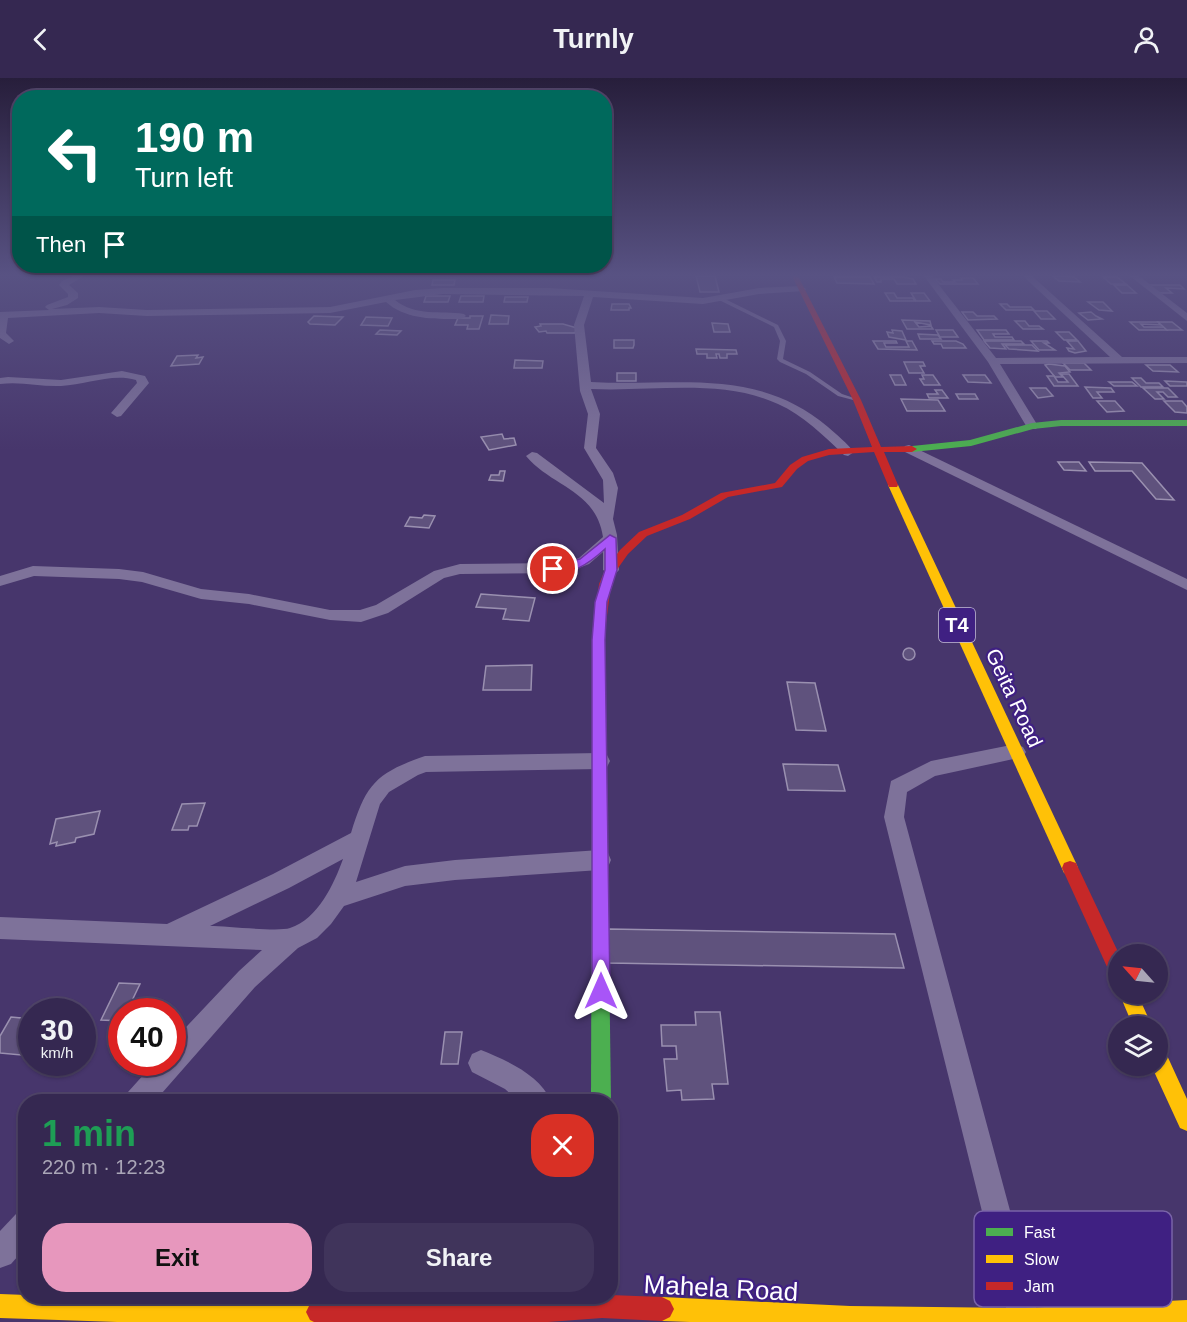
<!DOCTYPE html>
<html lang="en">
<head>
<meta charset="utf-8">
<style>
	body { margin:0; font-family:Arial,sans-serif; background:#40345b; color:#f1f3f6; height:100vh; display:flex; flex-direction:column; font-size:22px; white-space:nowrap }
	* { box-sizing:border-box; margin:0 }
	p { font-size:20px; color:#aaa6b7 }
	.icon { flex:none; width:33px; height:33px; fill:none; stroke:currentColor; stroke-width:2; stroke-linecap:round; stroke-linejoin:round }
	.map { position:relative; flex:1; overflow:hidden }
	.panel { position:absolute; left:18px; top:1016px; width:600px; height:210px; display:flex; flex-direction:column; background:#352851; border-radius:24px; box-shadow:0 2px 4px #0004,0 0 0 2px #4f4468 }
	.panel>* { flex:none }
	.top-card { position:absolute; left:12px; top:12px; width:600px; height:183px; border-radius:24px; box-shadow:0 2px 4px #0004,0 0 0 2px #4f4468; background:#00695c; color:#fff; overflow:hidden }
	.needle { width:39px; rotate:297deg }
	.fabs { position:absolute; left:1108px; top:866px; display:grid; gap:12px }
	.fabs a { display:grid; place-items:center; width:60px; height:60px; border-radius:50%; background:#352851; box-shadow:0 2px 4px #0004,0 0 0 2px #4f4468; font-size:30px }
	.speed { position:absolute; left:18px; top:920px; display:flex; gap:12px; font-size:30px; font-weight:700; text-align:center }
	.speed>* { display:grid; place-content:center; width:78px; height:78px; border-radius:50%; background:#352851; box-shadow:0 2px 4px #0004,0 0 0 2px #4f4468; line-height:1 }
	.speed small { font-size:15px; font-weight:400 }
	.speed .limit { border:9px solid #d22; background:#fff; color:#111 }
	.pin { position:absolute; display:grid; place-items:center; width:51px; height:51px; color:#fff; margin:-26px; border:3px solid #fff; border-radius:50%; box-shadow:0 2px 6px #0007 }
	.me { position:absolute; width:66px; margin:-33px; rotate:0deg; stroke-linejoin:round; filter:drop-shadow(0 0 4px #0008) }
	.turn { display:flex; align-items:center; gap:21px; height:126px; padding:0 24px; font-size:27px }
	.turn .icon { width:78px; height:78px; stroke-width:2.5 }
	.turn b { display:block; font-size:42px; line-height:51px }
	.then { display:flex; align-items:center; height:57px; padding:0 24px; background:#0003; gap:12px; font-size:22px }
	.round { display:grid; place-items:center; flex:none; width:63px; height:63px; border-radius:24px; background:#40345b }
	.head { display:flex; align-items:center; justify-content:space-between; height:102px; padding:0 24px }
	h1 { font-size:36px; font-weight:800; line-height:45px; color:#1e9e55 }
	.action { display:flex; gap:12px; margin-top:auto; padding:12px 24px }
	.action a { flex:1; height:69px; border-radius:24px; background:#e797bd; color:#111; font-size:24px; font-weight:800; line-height:69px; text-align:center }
	.action a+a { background:#40345b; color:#f1f3f6 }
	header { display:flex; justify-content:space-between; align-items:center; height:78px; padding:0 24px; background:#352851; font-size:27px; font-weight:800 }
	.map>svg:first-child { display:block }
	.building { fill:#5f527d; stroke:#9a90b0; stroke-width:1.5 }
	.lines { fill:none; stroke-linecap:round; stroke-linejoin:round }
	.lane { fill:#7e729a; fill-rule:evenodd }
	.street { fill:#7e729a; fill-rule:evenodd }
	.fast { fill:#4caf50; fill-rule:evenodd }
	.slow { fill:#ffc107; fill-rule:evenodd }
	.jam { fill:#c62828; fill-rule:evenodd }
	.route { fill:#a855f7; stroke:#6d37a1; stroke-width:1.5 }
	.labels { text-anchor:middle; stroke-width:4.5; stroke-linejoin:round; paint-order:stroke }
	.shield { fill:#3f2082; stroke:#c5bcda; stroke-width:1.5 }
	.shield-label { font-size:20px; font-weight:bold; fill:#fff }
	.street-label { font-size:21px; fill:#fff; stroke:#3f2082 }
	.near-street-label { font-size:26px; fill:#fff; stroke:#3f2082 }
	.key { fill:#3f2082; stroke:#7963a8; stroke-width:1.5 }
	.key-label { font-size:16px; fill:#fff }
</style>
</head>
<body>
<header><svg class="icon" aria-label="back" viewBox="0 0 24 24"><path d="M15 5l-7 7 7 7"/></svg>Turnly<svg class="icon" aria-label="person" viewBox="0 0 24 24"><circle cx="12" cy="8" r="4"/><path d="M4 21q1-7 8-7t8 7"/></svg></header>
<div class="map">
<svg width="1187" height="1244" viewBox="0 0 1187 1244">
	<rect width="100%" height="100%" fill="#47366c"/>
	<g class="building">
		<path d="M696,198H715L719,214H700Z"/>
		<path d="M1053,198L1074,199L1080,204L1059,203Z"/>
		<path d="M834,199H870L874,206L837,205Z"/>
		<path d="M874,199H903L913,201L916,206H897L894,201H881V204H877Z"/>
		<path d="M1103,199H1117L1126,206H1111Z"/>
		<path d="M961,200H973L978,206H940L935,201H941L943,204H955L953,202H962Z"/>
		<path d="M433,202H455L454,207H432Z"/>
		<path d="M1114,207H1127L1136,215H1122Z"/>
		<path d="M1148,207H1180L1184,211L1166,210L1172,215H1158Z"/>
		<path d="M885,215H894L897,220H913L915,223H890Z"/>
		<path d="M911,215H924L930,223H916Z"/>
		<path d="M426,218H450L448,224H424Z"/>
		<path d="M461,218H484L483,224H459Z"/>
		<path d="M505,219H528L527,224H504Z"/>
		<path d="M1088,224H1103L1112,233L1099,232Z"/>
		<path d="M612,226H629L631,230H629V232H611Z"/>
		<path d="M1000,226H1007L1010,229H1031L1034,232H1006Z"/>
		<path d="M1034,233H1047L1055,241H1041Z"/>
		<path d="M962,234H973L977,238H994L997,241L968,242Z"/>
		<path d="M1091,234L1096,238L1102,241L1088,242L1079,235Z"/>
		<path d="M491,237L509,238L508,246H489Z"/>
		<path d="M314,238L343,239L335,247L310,246L308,244Z"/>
		<path d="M470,238H483L479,251H467L468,247H455L458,240H470Z"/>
		<path d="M366,239L392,240L388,248L361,247Z"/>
		<path d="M902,242L930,243L931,247L915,244L919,249L931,248L933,251H907Z"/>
		<path d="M1015,243H1025L1029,248H1039L1043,251H1023Z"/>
		<path d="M1130,244H1158L1161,247L1141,246L1144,249H1164L1167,252H1139Z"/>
		<path d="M1158,244H1172L1182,252H1167Z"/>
		<path d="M712,245L728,246L730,254H714Z"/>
		<path d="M540,246H563L577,250L575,255H547L546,253L539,254L535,249L541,248Z"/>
		<path d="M380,252L401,253L397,257L376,256Z"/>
		<path d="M892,252L902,253L906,262L889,259L887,254L893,255Z"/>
		<path d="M936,252H953L958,259H940Z"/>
		<path d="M977,252H1006L1009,256H993L995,259H1012L1014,262H984Z"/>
		<path d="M1056,254H1069L1077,262H1064Z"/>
		<path d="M918,256L938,257L941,261H920Z"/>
		<path d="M614,262H634V267L633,270H614Z"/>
		<path d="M873,263H896L897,265H884L886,269H909L906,263H912L917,272L878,271Z"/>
		<path d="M932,263H956L963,266L966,270H943L941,266H934Z"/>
		<path d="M984,263H1021L1024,266H1002L1006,271L990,270Z"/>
		<path d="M1031,263H1047L1049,265H1044L1055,272H1039Z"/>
		<path d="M1067,263H1078L1086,273L1075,275L1069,273L1067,270L1074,271Z"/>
		<path d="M1005,267H1032L1038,273L1009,271Z"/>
		<path d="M696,271L736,272L737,276H727V280H720L719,276H716L717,280H707V276H697Z"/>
		<path d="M198,277L196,280L203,279L199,286L171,288L177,278Z"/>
		<path d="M515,282L543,283L542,290H514Z"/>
		<path d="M904,284H923L925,288H920L924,295H909Z"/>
		<path d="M1063,285H1084L1091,292H1070Z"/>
		<path d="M1049,286L1065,288L1070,294L1059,295L1063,299H1055L1045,287Z"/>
		<path d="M1146,287H1170L1178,294L1153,293Z"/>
		<rect x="617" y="295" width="19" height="8"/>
		<path d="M1061,296H1069L1078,308H1054L1047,298H1054L1058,304H1068Z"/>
		<path d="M890,297H901L906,307H895Z"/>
		<path d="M922,297H933L940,307H924L920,301H924Z"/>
		<path d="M963,297H985L991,305L968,304Z"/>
		<path d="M1132,300H1141L1146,305H1159L1163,309H1141Z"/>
		<path d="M1165,303L1187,304V308H1170Z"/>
		<path d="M1109,304H1132L1137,308H1114Z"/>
		<path d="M1085,309L1111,310L1114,314H1097L1102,320H1093Z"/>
		<path d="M1030,310H1046L1053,318L1038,320Z"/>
		<path d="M1143,310H1168L1177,319H1168L1163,314H1157L1164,321H1155Z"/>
		<path d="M935,312H942L948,320H929L927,316H938Z"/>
		<path d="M956,316H975L978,321H959Z"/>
		<path d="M901,321L938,322L945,333H907Z"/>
		<path d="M1097,323H1115L1124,333L1107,334Z"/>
		<path d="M1164,323H1182L1187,329V335L1175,334Z"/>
		<path d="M502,356L504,361L514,360L516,367L489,372L481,359Z"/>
		<path d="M1058,384H1079L1086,393L1064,392Z"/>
		<path d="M1089,384L1142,385L1174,422L1156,421L1132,393H1095Z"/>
		<path d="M500,393H505L503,403L489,402L491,397H499Z"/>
		<path d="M424,437L435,438L429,450L405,448L410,439L422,440Z"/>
		<path d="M481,516L535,520L529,543L503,541L506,531L476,529Z"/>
		<circle cx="909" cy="576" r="6"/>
		<path d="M532,587L531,612H483L486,588Z"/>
		<path d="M787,604L815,605L826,653L796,652Z"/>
		<path d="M783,686L838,687L845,713L788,712Z"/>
		<path d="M205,725L197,748H189L188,752H172L182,726Z"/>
		<path d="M100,733L94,756L76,760L75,764L56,768L57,764L50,766L56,741Z"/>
		<path d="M609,851L895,856L904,890L609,885Z"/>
		<path d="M119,905L140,906L127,933H122V943L101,942Z"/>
		<path d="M695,934H720L728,1006H712L714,1021L682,1022L681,1012L667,1013L664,981H677L676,968H662L661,947H696Z"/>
		<path d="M11,939L32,941V978L0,975V958Z"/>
		<path d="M445,954H462L458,986H441Z"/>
	</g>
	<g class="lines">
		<path class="lane" d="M719,220H723L778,247L786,263L783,281L810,294L842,316L857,321V323L838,318L806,296L780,284L777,281L780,263L774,249L719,222Z"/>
		<g class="street">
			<path d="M73,198H84L69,207L78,215V220L67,227L52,231L99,229L147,232L330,229L415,212L443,210H549L703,220L759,210L801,208L806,211L804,213L759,216L703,226L593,219L584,247L591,304C677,309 756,288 828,349C837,357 847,365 854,374L848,378L844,377C824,358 803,337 778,326C722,300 652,314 591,311L600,336L596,370L613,395L618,410L613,441L617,457L619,492L616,495L611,497L603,492V474L589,486L566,495L460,496L444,500L388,535L361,544L330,542L249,526L201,521L142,504L119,501L34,498L0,508V498L33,488L119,491L143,494L201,511L249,516L330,532H360L376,527L434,493L460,486L564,485L579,480L603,459C596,412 552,409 526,378L532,374L537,375L604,425L603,402L584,370L588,336L580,313L574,247L584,218L443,216L395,222C416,239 440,232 464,236L466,238L461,241C435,241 406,242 386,224L330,235L147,238L99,235L8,240L6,255L14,263L9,266L0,260V234L49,232L45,229L47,227L68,219V216L59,207L62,203Z"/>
			<path d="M924,198H932L996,280L1110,279L1023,198H1032L1122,279H1187V285L1000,286L1038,348L1036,351H1028L988,284Z"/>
			<path d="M1130,198H1139L1187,235V243Z"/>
			<path d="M122,293L145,298L149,305L121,338L117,339L111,335L137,305L136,302C111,295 86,307 61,308C41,309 21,303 0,306V300L8,299L61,302Z"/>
			<path d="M909,367L1187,501V512L905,374L903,371L905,368Z"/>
			<path d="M1016,666L1023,669L1026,674L1023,679L935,698L907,714L904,739L1040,1244H1010L1009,1242L884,739L891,703L931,683Z"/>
			<path d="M600,675L607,677L610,683L607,689L600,691L426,694L418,697L389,714L380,726L356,804L405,788L455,782L600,772L608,775L611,782L608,789L600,792L455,802L405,808L344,828L331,846L317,860L298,870L255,909L155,1023H124L128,1014L155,984H172V964L239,893L262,872L0,861V839L167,846L273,796L351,755C366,706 376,695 425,678ZM343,781C334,806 318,841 290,850C278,854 226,848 210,848L289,810Z"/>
			<path d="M481,972C506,982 540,997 551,1023H518L505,1011L472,994L468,985L472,976Z"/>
			<path d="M26,1132V1169L11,1186L0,1190V1153L16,1136Z"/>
		</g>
		<g class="fast">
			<path d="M1061,342H1187V348H1061L1033,351L971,368L912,374L907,371L912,368L970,362L1032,345Z"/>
			<path d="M599,646L604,647L606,651L611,1023L610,1024L591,1023L592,651L594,647Z"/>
		</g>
		<g class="slow">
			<path d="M893,404L898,407L1076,785L1078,790L1076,795L1070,797L1064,795L888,407Z"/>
			<path d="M1119,915H1137L1152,948H1133Z"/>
			<path d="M1158,970L1165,973L1187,1021V1053L1180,1050L1151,987H1158Z"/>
			<path d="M0,1216L134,1221L318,1222L326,1226L330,1234L326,1242L322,1244H117L0,1240Z"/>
			<path d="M662,1219L850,1228L1025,1230L1187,1222V1244H690L662,1243L654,1239L650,1231L654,1223Z"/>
		</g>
		<g class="jam">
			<path d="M792,198H798L861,322L881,369L912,368L917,371L912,374H884L898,407L897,409H889L888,407L874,374L829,377L808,383L797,391L782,409L728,419L690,441L647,458L628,476L616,493L611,506L604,562L606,651L604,655H594L592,651V562L599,506L605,492L620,472L639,454L682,437L721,415L775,405L790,387L802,379L829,371L872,369L853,322Z"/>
			<path d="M1070,783L1076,785L1119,876V905L1113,902L1062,790L1064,785Z"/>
			<path d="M610,1217L662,1219L670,1223L674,1231L670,1239L662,1243L602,1240L548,1244H314L310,1242L306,1234L310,1226L318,1222L502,1224Z"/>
		</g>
	</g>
	<linearGradient id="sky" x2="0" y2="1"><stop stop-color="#271e3b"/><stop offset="0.53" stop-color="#585283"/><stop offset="1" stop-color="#585283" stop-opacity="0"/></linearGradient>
	<rect width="1187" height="372" fill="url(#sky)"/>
	<path class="route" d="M610,457L616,460L617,492L607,524L605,562L610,913L607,920L601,922L594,920L592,913V562L595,524L605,492V471C593,482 564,505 548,491L549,488L580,481Z"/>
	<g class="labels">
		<rect class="shield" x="939" y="530" width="36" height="34" rx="4.5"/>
		<g class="shield-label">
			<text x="957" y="554">T4</text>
		</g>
		<g class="street-label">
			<text transform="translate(1014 620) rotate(65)" y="7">Geita Road</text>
		</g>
		<g class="near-street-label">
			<text transform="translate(721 1210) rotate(3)" y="9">Mahela Road</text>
		</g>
	</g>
	<rect x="974" y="1133" width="198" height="96" rx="9" class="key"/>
	<rect x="986" y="1150" width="27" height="8" fill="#4caf50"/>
	<rect x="986" y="1177" width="27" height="8" fill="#ffc107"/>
	<rect x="986" y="1204" width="27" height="8" fill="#c62828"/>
	<g class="key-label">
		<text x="1024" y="1160">Fast</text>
		<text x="1024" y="1187">Slow</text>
		<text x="1024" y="1214">Jam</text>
	</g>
</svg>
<div class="fabs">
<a><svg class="needle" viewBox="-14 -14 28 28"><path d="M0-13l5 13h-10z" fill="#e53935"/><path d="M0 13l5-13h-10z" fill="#aaa6b7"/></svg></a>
<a><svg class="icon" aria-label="layers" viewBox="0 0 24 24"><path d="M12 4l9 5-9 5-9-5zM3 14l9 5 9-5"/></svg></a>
</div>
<div class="speed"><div>30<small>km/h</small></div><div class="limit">40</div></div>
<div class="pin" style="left:553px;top:491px;background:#d93025"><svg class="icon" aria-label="arrive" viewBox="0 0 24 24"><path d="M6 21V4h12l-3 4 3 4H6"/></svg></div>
<svg class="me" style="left:601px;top:913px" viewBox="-20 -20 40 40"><path d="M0-17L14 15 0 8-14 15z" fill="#a855f7" stroke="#fff" stroke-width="4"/></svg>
<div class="top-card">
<div class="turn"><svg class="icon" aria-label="left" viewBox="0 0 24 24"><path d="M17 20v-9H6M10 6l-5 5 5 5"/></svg><div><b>190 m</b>Turn left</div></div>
<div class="then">Then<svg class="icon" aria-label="arrive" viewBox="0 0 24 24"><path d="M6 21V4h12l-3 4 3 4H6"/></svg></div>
</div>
<section class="panel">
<div class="head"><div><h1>1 min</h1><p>220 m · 12:23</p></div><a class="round" style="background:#d93025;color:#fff"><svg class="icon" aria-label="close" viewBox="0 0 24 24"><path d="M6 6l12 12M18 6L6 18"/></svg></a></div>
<div class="action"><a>Exit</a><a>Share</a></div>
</section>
</div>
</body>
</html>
